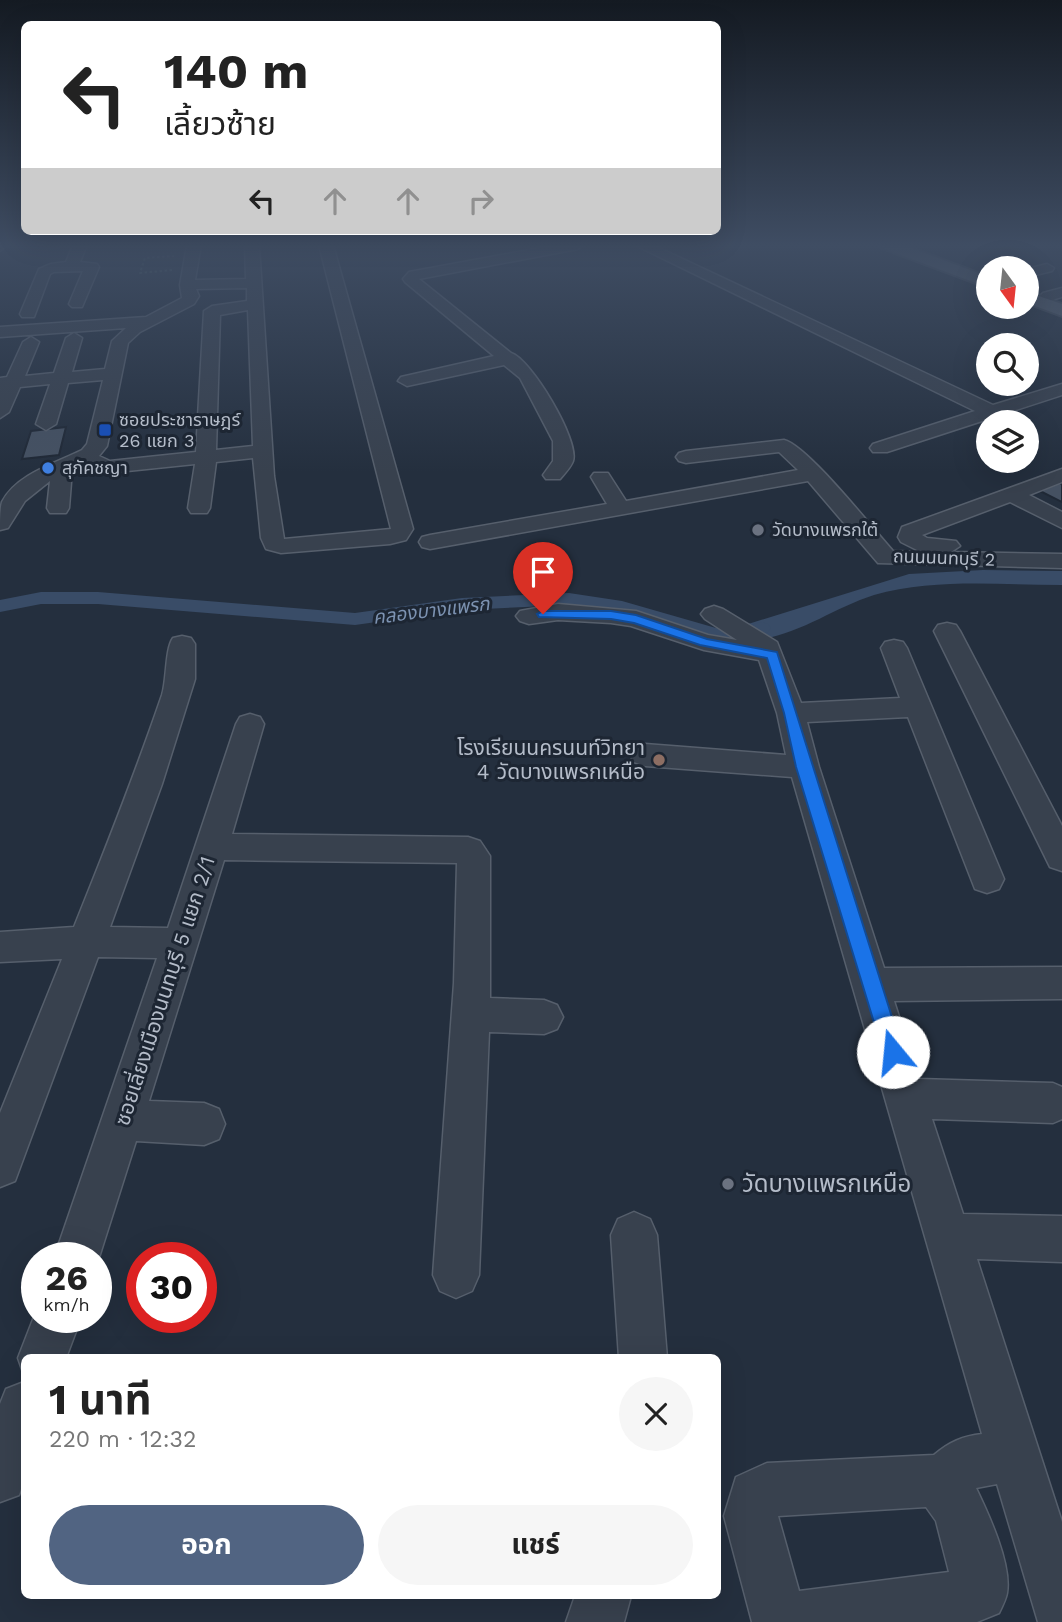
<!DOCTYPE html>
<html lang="th">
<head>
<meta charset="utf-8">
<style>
	body { margin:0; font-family:"Work Sans","Noto Sans Thai",sans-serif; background:#f6f6f6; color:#222; height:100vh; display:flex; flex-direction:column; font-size:26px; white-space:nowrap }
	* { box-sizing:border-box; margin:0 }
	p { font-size:23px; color:#767676 }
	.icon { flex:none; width:38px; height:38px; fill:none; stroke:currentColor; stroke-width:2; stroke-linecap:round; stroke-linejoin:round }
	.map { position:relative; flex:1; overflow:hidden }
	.details { position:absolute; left:21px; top:1354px; width:700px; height:245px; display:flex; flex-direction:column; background:#fff; border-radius:10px; box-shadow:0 7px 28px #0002 }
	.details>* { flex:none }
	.hud { position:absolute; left:21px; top:21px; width:700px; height:214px; border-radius:10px; box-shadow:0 7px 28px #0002; background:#fff; color:#222; overflow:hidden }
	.needle { width:46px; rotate:165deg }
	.buttons { position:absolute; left:976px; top:256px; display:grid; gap:14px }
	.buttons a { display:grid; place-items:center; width:63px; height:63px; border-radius:50%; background:#fff; box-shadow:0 7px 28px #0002; font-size:35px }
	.speed { position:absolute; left:21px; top:1242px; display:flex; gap:14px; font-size:35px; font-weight:700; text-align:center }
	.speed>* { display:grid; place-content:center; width:91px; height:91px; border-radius:50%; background:#fff; box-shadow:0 7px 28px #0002; line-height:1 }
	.speed small { font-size:18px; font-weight:400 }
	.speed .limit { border:10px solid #d22; background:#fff; color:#111 }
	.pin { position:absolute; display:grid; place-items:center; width:60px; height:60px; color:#fff; margin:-72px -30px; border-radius:50% 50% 50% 0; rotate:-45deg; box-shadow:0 0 7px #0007 }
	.pin .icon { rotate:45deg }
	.me { position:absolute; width:77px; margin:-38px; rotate:343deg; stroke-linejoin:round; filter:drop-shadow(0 0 5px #0008) }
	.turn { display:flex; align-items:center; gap:24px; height:147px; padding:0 28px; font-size:32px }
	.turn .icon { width:91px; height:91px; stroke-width:2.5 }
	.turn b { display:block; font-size:49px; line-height:60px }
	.lanes { display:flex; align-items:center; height:66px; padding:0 28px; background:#0003; justify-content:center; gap:35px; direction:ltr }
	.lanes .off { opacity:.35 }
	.round { display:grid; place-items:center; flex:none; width:74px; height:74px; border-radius:37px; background:#f6f6f6 }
	.summary { display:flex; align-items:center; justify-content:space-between; height:119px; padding:0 28px }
	h1 { font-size:42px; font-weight:700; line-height:52px }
	.button { display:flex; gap:14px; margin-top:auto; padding:14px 28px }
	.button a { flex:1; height:80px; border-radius:42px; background:#516482; color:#fff; font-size:28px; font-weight:700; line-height:80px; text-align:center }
	.button a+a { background:#f6f6f6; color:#222 }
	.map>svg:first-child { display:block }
	.water { fill:#394c67 }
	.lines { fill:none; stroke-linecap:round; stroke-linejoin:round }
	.canal { fill:#394c67; fill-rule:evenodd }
	.building { fill:#455162; stroke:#1f2835; stroke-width:2 }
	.minor-casing { stroke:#565f6c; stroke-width:3 }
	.major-casing { stroke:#414a57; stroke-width:4 }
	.path { stroke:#44595c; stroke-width:2; stroke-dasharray:2.5 2.5; stroke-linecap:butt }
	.minor { fill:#38414e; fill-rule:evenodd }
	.major { fill:#56606e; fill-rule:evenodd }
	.route { fill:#1a73e8; stroke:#114b97; stroke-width:2 }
	.transit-dot { fill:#1a4fb4; stroke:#1d2633; stroke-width:2.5 }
	.shop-dot { fill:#3f7fe0; stroke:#1d2633; stroke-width:2.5 }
	.worship-dot { fill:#6b7280; stroke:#1d2633; stroke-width:2.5 }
	.education-dot { fill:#8d6e63; stroke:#1d2633; stroke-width:2.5 }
	.labels { text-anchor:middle; stroke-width:6; stroke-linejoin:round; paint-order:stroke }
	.far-poi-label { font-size:18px; fill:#b4bcc9; stroke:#1d2633; text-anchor:start }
	.far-street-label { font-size:18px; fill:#b4bcc9; stroke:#1d2633 }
	.far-water-label { font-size:19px; font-style:italic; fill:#7c92b1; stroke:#1d2633 }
	.poi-label { font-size:21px; fill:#b4bcc9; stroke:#1d2633; text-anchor:end }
	.street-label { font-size:21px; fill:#b4bcc9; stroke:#1d2633 }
	.near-poi-label { font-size:24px; fill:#b4bcc9; stroke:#1d2633; text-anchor:start }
</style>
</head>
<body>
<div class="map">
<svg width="1062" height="1622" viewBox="0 0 1062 1622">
	<rect width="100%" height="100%" fill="#242f3e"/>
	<path class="water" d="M983,570L1062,571V585C1000,585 934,578 874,595C836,607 803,632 763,639L745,625L909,574Z"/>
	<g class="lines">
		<path class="canal" d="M41,592H98L355,613L462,598L569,593L622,601L716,628L733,630L761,622L768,624L771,628L768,632L734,642L715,640L620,612L569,605L462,610L355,625L98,604H41L0,612V600Z"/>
	</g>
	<g class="building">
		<path d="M66,427L59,455L22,459L31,431Z"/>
		<path d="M1056,481L1062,484V502L1036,489Z"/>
	</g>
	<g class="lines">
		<g class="minor-casing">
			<g id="minor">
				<path d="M0,245H8L0,251Z"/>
				<path d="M73,245H87L80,262L97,264L99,267L82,307H72L69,304L83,271L54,272L50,274L34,317H22L20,314L39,269L51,264L66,262Z"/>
				<path d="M187,245H201L195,280L246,279L245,245H259L274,476L284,539L391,529L319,245H333L413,529L406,540L390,544L281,553L266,549L261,538L253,458L216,462L210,508L207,513H191L188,508L195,464L108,473L84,464L72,470L69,508L66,513H50L47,508L50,481L25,501L8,528L0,530C0,521 0,509 2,502C16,474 56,463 82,450L87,444L103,380L68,383L56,424L46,430L36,424L50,384L20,387L9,412L0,418V378L7,377L23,342L31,337L39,342L25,376L54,373L66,338L74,333L82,338L72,372L105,369L112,341L126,328L0,337V327L146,317L182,298L180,285ZM247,288V301L212,306L204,311L196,452L110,461L99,456L107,446L128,343L140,332L194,304L199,296L196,289ZM248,310L253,446L216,450L220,315Z"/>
				<path d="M556,245H585L578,249L419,279L511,353C530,358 580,440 573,461C571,467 564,474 560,479H546L543,475L553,461V441L520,378L504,365L407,386L398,381L401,377L494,356L405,282L403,279L409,272Z"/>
				<path d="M635,245H653L993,405L1062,384V395L887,452H873L870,448L873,444L975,411Z"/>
				<path d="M1047,264L1054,268L1052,271L1027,277V269Z"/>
				<path d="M1062,288V297L1048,301L1040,296L1043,293Z"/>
				<path d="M784,440C808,446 873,529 893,551L921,552L901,542L898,537L902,527L1062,469V482L1029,495L1062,512V528L1010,502L922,535L927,538L956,541L960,546L951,552L1062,554V568L878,563L808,481L430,549L422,547L419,542L422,537L430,535L607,504L591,477L594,473H608L626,501L798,470L779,452L686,463L679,461L676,457L679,453L686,451Z"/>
				<path d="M558,604L636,611L708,635L737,640L705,619L701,614L705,609L714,606L723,609L777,642L801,703L900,698L881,648L885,642L894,640L903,642L907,648L1004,879L999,889L987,893L975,889L908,717L807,722L819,767L884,968L1062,967V999L894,1001L919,1079L1053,1083L1062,1087V1119L1053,1123L932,1119L963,1214L1062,1216V1262L977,1259L1062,1522V1622H1038L997,1484L976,1488C988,1513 1012,1564 1007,1593C1006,1599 1002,1607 999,1613L977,1622H752L724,1516L736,1477L767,1463L934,1455C949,1442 963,1436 982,1434L792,777L645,766L634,762L630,755L634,748L645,744L786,755L777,713L759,660L704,650L631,626L611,623L558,620L529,624L520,621L516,616L520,611ZM926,1507L936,1521L949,1572L799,1591L778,1516Z"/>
				<path d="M947,623L956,625L960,631L1062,826V871L1050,867L934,631L938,625Z"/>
				<path d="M182,636L191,638L195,644V679L162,784L110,927L168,928L236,724L240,717L250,714L260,717L264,724L232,834L468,837L480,841L490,856V998L544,1000L557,1005L563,1017L557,1029L544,1034L489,1032L479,1275L472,1291L456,1298L440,1291L433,1275L454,983L457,863L224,860L149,1101L204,1103L219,1109L225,1124L219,1139L204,1145L136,1141L96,1267V1258H54L157,958L98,957L15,1181L0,1187V1113L62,959L0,962V932L74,927C105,850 135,774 162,695C167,679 165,649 173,638Z"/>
				<path d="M634,1212L650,1219L657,1235L667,1358H619L611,1235L618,1219Z"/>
				<path d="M37,1309V1318H81L66,1358H24V1375L18,1358Z"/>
				<path d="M24,1382V1480L19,1495L0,1502V1404L6,1389Z"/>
				<path d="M575,1596H631L624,1622H566Z"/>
			</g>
		</g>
		<g class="major-casing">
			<g id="major">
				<path d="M880,245H903L989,277V288L882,248Z"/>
				<path d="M1027,292L1062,304V316L1027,303Z"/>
			</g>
		</g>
		<path class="path" d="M172,270L140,273L145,258L174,256"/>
		<use href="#minor" class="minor"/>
		<use href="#major" class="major"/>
	</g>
	<linearGradient id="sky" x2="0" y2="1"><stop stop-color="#141a22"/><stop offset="0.52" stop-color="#3f4d63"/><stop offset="1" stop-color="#3f4d63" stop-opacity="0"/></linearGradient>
	<rect width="1062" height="472" fill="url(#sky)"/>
	<path class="route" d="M543,611H611L636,615L707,639L777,652L903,1052L900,1059L893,1062L886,1059L883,1052L796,767L784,713L767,658L700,645L634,623L611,619L539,617L537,614Z"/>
	<rect class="transit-dot" x="98" y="423" width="14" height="14" rx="3.5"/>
	<circle class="shop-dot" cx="48" cy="468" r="7"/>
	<g class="worship-dot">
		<circle cx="758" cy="530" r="7"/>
		<circle cx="728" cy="1184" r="7"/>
	</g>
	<circle class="education-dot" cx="659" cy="760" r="7"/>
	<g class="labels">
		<g class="far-poi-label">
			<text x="119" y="426">ซอยประชาราษฎร์<tspan x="119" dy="21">26 แยก 3</tspan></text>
			<text x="62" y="474">สุภัคชญา</text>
			<text x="772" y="536">วัดบางแพรกใต้</text>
		</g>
		<g class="far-street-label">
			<text transform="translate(944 558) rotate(2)" y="6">ถนนนนทบุรี 2</text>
		</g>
		<g class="far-water-label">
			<text transform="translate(431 610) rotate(-7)" y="7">คลองบางแพรก</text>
		</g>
		<g class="poi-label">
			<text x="645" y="755">โรงเรียนนครนนท์วิทยา<tspan x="645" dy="24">4 วัดบางแพรกเหนือ</tspan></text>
		</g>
		<g class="street-label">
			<text transform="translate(165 991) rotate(-72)" y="7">ซอยเลี่ยงเมืองนนทบุรี 5 แยก 2/1</text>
		</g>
		<g class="near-poi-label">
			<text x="742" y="1192">วัดบางแพรกเหนือ</text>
		</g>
	</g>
</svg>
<div class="buttons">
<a><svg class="needle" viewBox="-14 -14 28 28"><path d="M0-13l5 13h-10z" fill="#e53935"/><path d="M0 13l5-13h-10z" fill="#767676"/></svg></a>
<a><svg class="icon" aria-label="search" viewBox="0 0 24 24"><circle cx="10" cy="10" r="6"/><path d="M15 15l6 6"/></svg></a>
<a><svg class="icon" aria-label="layers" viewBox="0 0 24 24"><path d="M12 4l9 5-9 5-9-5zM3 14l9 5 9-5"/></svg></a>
</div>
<div class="speed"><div>26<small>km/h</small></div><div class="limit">30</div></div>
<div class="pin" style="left:543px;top:614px;background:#d93025"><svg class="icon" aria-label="arrive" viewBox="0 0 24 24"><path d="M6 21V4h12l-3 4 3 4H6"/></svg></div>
<svg class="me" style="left:893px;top:1052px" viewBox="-20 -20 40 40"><circle r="19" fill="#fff"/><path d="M0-13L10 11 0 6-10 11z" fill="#1a73e8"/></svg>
<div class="hud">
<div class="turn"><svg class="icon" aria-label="left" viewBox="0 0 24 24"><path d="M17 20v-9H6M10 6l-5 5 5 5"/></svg><div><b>140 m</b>เลี้ยวซ้าย</div></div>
<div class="lanes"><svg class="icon" aria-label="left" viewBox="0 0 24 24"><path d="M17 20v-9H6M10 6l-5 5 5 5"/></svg><svg class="icon off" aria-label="ahead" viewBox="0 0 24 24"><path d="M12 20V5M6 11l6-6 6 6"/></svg><svg class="icon off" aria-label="ahead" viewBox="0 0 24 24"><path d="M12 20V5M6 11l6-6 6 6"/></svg><svg class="icon off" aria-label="right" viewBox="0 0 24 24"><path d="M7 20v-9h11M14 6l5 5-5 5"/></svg></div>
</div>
<section class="details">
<div class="summary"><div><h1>1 นาที</h1><p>220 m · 12:32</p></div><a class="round"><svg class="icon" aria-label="close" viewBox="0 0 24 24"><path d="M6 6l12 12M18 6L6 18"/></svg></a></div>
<div class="button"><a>ออก</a><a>แชร์</a></div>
</section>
</div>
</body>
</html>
